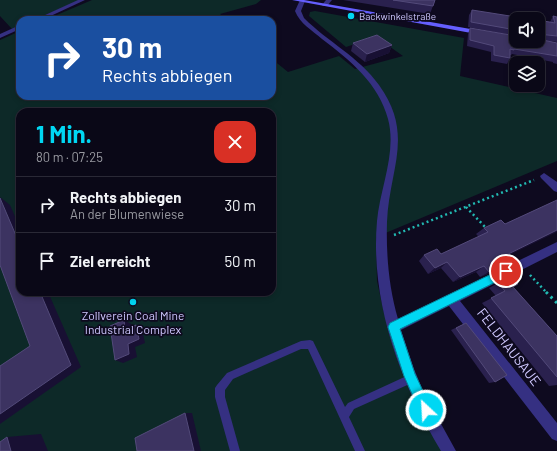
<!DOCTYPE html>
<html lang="de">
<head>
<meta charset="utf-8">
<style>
	body { margin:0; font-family:Barlow,sans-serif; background:#131120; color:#f1f3f6; height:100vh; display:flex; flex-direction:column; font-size:15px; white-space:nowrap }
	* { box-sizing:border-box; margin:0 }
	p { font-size:13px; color:#999aa1 }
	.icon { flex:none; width:22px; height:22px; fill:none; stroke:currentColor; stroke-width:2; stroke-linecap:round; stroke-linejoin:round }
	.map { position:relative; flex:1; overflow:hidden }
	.details { position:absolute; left:16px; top:108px; width:260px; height:188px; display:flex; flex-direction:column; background:#0a0817; border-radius:12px; box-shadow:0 2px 6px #0003,0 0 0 1px #2a2936 }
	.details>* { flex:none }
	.top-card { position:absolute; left:16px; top:16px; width:260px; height:84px; border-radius:12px; box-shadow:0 2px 6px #0003,0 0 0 1px #2a2936; background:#1a4fa0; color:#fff; overflow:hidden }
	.controls { position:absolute; left:509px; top:12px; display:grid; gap:8px }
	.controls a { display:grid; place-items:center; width:36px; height:36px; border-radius:8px; background:#0a0817; box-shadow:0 2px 6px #0003,0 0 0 1px #2a2936; font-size:20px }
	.pin { position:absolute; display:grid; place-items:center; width:34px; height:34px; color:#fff; margin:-17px; border:2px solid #fff; border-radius:50%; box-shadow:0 1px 4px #0007 }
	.me { position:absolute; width:44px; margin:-22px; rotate:335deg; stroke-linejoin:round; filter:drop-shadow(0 0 3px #0008) }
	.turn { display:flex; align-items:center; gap:14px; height:84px; padding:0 20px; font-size:18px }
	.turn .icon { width:52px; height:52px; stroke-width:2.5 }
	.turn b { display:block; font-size:28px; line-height:34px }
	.round { display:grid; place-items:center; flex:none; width:42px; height:42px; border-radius:12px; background:#131120 }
	.head { display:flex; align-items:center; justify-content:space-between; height:68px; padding:0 20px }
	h1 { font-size:24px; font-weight:700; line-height:30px; color:#00d7f3 }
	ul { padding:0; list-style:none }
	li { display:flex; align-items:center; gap:12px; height:56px; padding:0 20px; border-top:1px solid #2a2936 }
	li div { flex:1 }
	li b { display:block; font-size:15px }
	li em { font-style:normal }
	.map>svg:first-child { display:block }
	.green { fill:#0d2928; fill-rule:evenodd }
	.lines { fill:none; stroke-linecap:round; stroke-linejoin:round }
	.path-far1 { stroke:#22b9b2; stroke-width:2.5; stroke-dasharray:2 3; stroke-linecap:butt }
	.path { stroke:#22b9b2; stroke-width:3; stroke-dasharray:2.5 4; stroke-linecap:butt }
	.service { fill:#353082; fill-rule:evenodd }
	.minor { fill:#353082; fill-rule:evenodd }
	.secondary { fill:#655fff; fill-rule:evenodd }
	.wall { fill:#2a214e }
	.shaded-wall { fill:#181033 }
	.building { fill:#3c3361; stroke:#534a7a }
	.route { fill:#00d7f3; stroke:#008c9e }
	.poi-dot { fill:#00d7f3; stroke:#0e0a1f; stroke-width:1.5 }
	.labels { text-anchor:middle; stroke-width:3.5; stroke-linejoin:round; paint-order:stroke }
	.far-poi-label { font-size:10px; fill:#cfc8ff; stroke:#0e0a1f; text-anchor:start }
	.poi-label { font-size:12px; fill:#cfc8ff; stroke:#0e0a1f }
	.near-street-label { font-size:14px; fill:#cfc8ff; stroke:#0e0a1f }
</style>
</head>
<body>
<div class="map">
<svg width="557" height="451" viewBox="0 0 557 451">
	<rect width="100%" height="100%" fill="#0e0a1f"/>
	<g class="green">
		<path d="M0,0H81L33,20H20V26L12,29L0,16Z"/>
		<path d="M92,0H261L256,4L220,14L227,20H45Z"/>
		<path d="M315,11L464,38L460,76L557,98V161L376,237L377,281L384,313L446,451H0V40L20,31V96H272V59L288,72L339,56L355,69L403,56L376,37L346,47L309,16L310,12ZM20,112H272V292H20Z"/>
	</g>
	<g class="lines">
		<g class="path-far1">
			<path d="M466,207L487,229"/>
			<path d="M394,235L534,180"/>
			<path d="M530,275L547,293"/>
		</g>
		<path class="path" d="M546,292L557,303"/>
		<path class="service" d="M310,340L313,341L345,407L348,403L411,374L414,376L416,379L414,382L354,409L349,417L365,451H355L308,349H301L233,379L225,390V397L240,451H230L215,397V388L217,385L227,373L301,341Z"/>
		<g class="minor">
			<path d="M78,0H85L42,20H34Z"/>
			<path d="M300,0L305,1L301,11L304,18C328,42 359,57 379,85C415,135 389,169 387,222C386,255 389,288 398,319L557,242V252L460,301L557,423V441L552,439L449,306L401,330L414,369L424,393L456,451H441C400,382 370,302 377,221C380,188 397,152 388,119C379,84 350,60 322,39C312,30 300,24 295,11Z"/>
			<path d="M326,0H332L327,6H323L322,5Z"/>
			<path d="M20,25V29L0,38V34Z"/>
			<path d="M544,173L557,182V192L554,191L541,178L540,176Z"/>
		</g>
		<path class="secondary" d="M292,0H304L482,31L485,33L482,35Z"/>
	</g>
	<g class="wall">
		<path d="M343,0H435L430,14Z"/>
		<path d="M472,10L516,19V36L468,27L469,15Z"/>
		<path d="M553,16L557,17V42L549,41L557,43V64L553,63V62L512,54L511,55H510V58L507,64L491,61V52L467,46L468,34L470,28L538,41V20L550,22Z"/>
		<path d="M353,43L392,45L389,53L365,62L351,51Z"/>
		<path d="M501,220L497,261L493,272L480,277L476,272L453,282L441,268L428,274L419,261L424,255L441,254L479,237L476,234L484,228Z"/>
		<path d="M498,283L513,287L557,336V385L549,386L482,303L496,296L489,288Z"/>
		<path d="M466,323L495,382L489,383L451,330Z"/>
	</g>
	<g class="shaded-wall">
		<path d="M392,45L389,53L365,62L367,54Z"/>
		<path d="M0,197L10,205L20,228V245Z"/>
		<path d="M557,230V232L487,266L496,260Z"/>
		<path d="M447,262L441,268L428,274L435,268Z"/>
		<path d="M484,266L476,272L453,282L460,277Z"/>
		<path d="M501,266L493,272L480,277L489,272Z"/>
		<path d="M40,292H48L81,367L0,424V414L71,365Z"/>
		<path d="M124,320L131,324L132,334L125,330Z"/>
		<path d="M136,325L142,329L145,343L135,347L137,357L123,363L115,360Z"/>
		<path d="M185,413H192L201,451H194Z"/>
		<path d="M41,434L48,451H11L7,437Z"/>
	</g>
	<g class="building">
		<path d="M393,0H435L433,6Z"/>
		<path d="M472,10L529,19H516V30L471,22Z"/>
		<path d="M553,16L557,17V36L538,34V20L555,23Z"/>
		<path d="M470,28L516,36V41H538V39L557,43V56L514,49V50L510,49V58L494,55V46L470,40Z"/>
		<path d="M377,35L392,45L367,54L353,43Z"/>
		<path d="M0,198L20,245V292H40L71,365L0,414V366L30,346L0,265Z"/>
		<path d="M557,200V230L496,260L501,266L489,272L484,266L460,277L447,262L435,268L424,255L437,249L441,254L488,232L484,228L501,220L505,224Z"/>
		<path d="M511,276L518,284L513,287L557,336V377L491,298L505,291L498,283Z"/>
		<path d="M124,320L125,330L136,325L139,339L128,344L129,354L115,360L110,326Z"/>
		<path d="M466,323L507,375L495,382L456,328Z"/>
		<path d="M185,413L194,451H137L135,438Z"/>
		<path d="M7,437L11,451H0V442Z"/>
	</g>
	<path class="route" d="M506,267L510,268L511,271L510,275L400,329L415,374L432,410L430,414L426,416L421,414L404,376L388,327L390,323Z"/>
	<g class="poi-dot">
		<circle cx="351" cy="16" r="4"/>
		<circle cx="133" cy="302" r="4"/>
	</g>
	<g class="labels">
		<g class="far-poi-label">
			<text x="359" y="20">Backwinkelstraße</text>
		</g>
		<g class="poi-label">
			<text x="133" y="320">Zollverein Coal Mine<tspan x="133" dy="14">Industrial Complex</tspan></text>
		</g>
		<g class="near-street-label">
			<text transform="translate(509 347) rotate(52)" y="5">FELDHAUSAUE</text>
		</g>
	</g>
</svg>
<div class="controls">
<a><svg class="icon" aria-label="sound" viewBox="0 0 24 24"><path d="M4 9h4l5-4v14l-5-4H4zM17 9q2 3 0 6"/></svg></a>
<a><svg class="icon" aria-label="layers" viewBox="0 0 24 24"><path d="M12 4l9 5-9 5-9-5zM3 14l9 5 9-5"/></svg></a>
</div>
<div class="pin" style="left:506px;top:271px;background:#d93025"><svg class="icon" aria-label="arrive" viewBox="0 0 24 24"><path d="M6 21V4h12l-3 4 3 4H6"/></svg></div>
<svg class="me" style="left:426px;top:410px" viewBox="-20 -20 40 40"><circle r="17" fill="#00d7f3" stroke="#fff" stroke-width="3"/><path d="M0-11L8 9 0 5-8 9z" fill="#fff"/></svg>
<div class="top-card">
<div class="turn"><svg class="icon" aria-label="right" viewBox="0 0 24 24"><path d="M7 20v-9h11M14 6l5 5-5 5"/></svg><div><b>30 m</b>Rechts abbiegen</div></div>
</div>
<section class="details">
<div class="head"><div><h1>1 Min.</h1><p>80 m · 07:25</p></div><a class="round" style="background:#d93025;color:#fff"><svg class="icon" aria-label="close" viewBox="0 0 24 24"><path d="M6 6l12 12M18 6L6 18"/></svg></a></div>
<ul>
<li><svg class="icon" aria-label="right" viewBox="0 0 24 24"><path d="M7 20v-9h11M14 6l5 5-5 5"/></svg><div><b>Rechts abbiegen</b><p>An der Blumenwiese</p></div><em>30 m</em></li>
<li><svg class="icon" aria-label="arrive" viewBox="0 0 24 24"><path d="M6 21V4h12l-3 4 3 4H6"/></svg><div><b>Ziel erreicht</b></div><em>50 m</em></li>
</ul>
</section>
</div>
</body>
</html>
